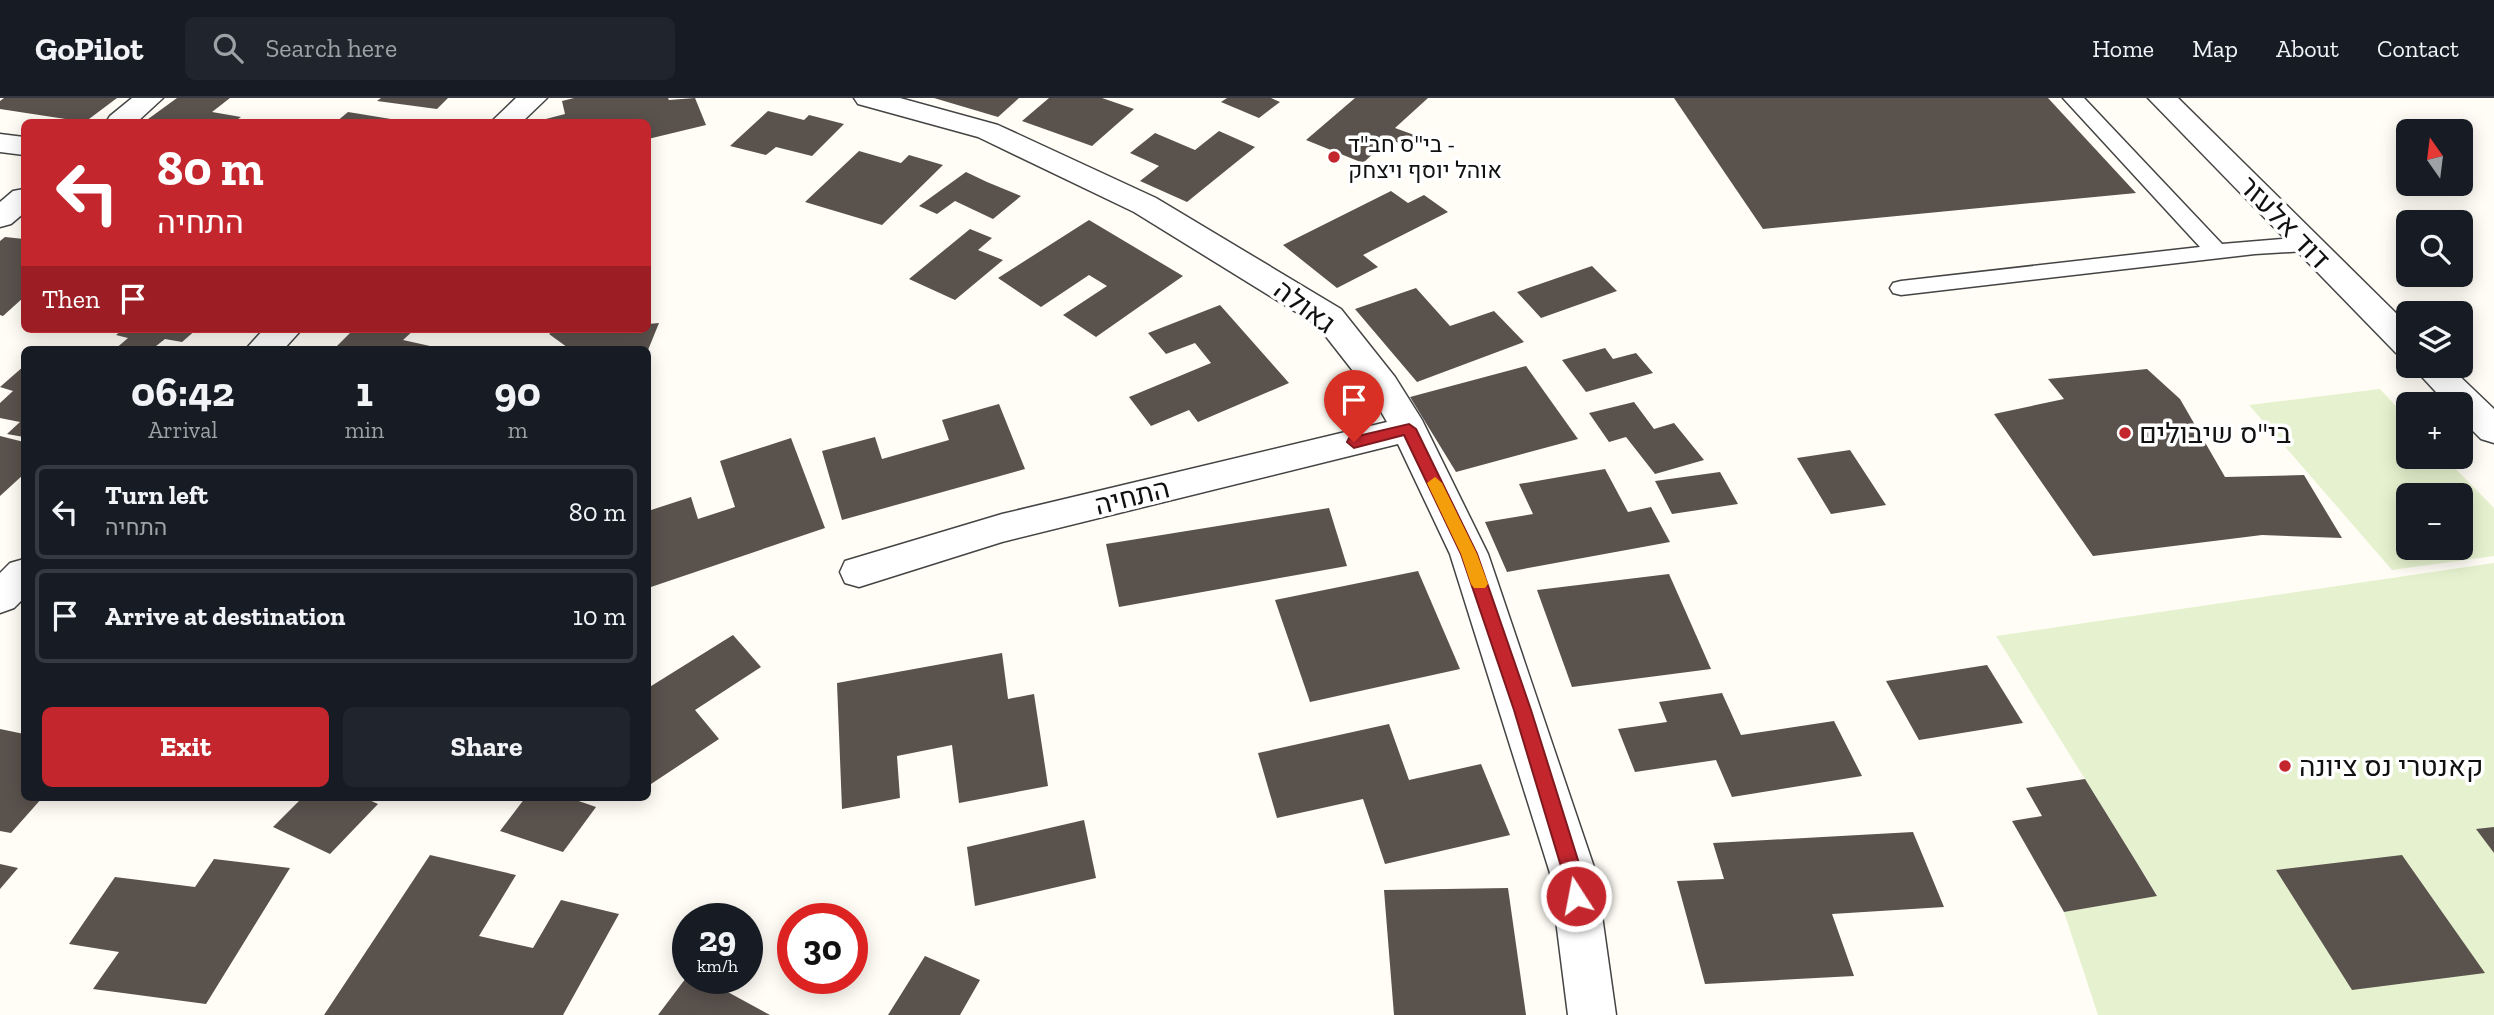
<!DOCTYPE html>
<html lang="en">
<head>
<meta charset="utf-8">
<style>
	body { margin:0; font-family:"Zilla Slab",Heebo,serif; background:#20242c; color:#f1f3f6; height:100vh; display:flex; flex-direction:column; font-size:26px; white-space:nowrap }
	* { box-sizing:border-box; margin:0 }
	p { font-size:23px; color:#9ea1a6 }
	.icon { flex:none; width:38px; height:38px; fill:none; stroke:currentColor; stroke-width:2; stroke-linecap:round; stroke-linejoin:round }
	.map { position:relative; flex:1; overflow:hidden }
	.panel { position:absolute; left:21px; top:248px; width:630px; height:455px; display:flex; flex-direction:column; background:#171b24; border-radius:10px; box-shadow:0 4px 18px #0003 }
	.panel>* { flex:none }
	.top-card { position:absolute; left:21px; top:21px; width:630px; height:214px; border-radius:10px; box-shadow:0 4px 18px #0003; background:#c4262e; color:#fff; overflow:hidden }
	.needle { width:46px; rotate:346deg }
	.controls { position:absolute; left:2396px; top:21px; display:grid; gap:14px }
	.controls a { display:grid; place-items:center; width:77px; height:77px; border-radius:10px; background:#171b24; box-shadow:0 4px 18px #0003; font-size:35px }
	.speed { position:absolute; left:672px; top:805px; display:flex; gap:14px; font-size:35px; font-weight:700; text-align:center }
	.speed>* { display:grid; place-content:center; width:91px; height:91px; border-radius:50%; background:#171b24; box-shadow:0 4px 18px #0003; line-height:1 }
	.speed small { font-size:18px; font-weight:400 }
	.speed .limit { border:10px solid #d22; background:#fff; color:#111 }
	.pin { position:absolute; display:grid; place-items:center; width:60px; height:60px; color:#fff; margin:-72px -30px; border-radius:50% 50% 50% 0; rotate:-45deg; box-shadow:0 0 7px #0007 }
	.pin .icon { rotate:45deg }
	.me { position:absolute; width:77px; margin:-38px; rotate:349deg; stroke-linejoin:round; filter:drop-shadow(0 0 5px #0008) }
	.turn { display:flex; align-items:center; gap:24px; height:147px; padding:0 21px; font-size:32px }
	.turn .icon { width:91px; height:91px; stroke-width:2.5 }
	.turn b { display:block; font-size:49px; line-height:60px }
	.then { display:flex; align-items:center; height:66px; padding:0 21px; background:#0003; gap:14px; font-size:26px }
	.eta { display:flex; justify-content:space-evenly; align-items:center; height:119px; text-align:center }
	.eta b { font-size:42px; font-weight:800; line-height:49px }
	.cta { display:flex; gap:14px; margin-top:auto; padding:14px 21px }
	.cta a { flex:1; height:80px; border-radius:10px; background:#c4262e; color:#fff; font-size:28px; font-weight:800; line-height:80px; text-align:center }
	.cta a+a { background:#20242c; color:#f1f3f6 }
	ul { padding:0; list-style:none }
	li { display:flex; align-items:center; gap:21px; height:94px; margin:0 14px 10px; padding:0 7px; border:4px solid #363941; border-radius:10px }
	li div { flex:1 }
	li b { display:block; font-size:26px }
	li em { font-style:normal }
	header { display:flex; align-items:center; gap:42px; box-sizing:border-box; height:98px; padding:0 35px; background:#171b24; border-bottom:2px solid #363941 }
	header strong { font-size:33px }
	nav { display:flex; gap:38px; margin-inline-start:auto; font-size:24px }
	.search { width:490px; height:63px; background:#20242c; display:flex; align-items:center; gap:18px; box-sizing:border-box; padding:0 24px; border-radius:10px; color:#9ea1a6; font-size:26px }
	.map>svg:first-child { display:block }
	.pitch { fill:#e6f2cf; fill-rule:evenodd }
	.building { fill:#5a524d }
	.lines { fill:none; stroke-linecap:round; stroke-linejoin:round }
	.service-casing { stroke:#444; stroke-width:3 }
	.minor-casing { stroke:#444; stroke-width:3 }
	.tertiary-casing { stroke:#444; stroke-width:3 }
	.service { fill:#fff; fill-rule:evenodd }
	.minor { fill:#fff; fill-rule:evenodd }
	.tertiary { fill:#fff; fill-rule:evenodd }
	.route { fill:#c4262e; stroke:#7f191e; stroke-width:2 }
	.slow { fill:#f59e0b }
	.poi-dot { fill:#c4262e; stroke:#fff; stroke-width:2.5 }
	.labels { text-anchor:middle; stroke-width:7; stroke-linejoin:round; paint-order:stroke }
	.far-poi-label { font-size:23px; fill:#111; stroke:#fff; text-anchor:start }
	.street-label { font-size:28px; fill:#111; stroke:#fff }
	.poi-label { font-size:28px; fill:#111; stroke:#fff; text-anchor:start }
</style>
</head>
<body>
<header>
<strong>GoPilot</strong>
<div class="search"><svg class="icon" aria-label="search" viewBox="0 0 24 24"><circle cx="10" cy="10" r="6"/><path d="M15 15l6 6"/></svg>Search here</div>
<nav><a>Home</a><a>Map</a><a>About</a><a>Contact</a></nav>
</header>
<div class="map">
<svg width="2494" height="917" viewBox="0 0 2494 917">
	<rect width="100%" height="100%" fill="#fffdf5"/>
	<g class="pitch">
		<path d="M2380,291L2408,321V359H2444L2494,410V458L2392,472L2249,307ZM2408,397H2460V450H2408Z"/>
		<path d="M2494,465V917H2098L2064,814L2157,797L1996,538Z"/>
	</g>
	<g class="building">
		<path d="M4,0H117L85,24L0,11V3Z"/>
		<path d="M177,0H230L212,14L241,19L234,24H144Z"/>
		<path d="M381,0H448L437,11L377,3Z"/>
		<path d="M574,0H668L669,2L695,0L706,27L648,41V24H543L542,22L565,16L562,3Z"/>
		<path d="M934,0H1019L998,19Z"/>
		<path d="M1049,0H1102L1134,11L1092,48L1022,23Z"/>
		<path d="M1227,0H1271L1280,4L1259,20L1221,4Z"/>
		<path d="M1355,0H1428L1395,30L1417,38L1407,48L1389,41L1363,65L1306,42Z"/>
		<path d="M1674,0H2048L2136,95L1763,131Z"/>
		<path d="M768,13L804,22L809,17L844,26L812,58L776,49L766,57L730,48Z"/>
		<path d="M348,14L403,23V24H336Z"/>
		<path d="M1219,33L1255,49L1187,104L1140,83L1159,68L1130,55L1155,35L1195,52Z"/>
		<path d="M859,53L901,65L909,57L943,67L882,127L805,104Z"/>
		<path d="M966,74L987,84L1021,98L993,121L955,103L937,116L919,108Z"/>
		<path d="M1391,93L1408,105L1424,97L1448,114L1363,157L1378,169L1337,190L1283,147Z"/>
		<path d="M1089,122L1183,178L1096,239L1063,217L1107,188L1089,177L1041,209L998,180Z"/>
		<path d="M970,131L992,140L978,152L1003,162L955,202L909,181Z"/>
		<path d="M5,139L24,141V199L3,218L0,217V143Z"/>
		<path d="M1592,168L1617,193L1541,220L1517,194Z"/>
		<path d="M1416,190L1450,228L1494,213L1524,244L1417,284L1355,211Z"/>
		<path d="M1220,207L1289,285L1198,324L1189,312L1151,328L1129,299L1211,265L1195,245L1166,256L1148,235Z"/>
		<path d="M659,225L648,252H571L549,236L556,231H648V226Z"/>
		<path d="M123,231H197L182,244L165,241L151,252H114L128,240L116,237Z"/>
		<path d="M354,231H415L403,242L430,248L426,252H333Z"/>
		<path d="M1605,250L1613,261L1636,255L1653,275L1586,294L1562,262Z"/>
		<path d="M24,268V339L7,336L20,324L0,320V305L13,293L0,289Z"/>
		<path d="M1526,268L1578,341L1456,374L1410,299Z"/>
		<path d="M2147,271L2180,301L2225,379L2304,377L2342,440L2262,437L2093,458L1994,316L2064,301L2048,281Z"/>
		<path d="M1634,304L1654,331L1674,325L1704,362L1655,376L1626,339L1609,344L1589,315Z"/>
		<path d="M999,306L1025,371L842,422L822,353L875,339L882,361L949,342L942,322Z"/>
		<path d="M0,338L24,344V376L0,398Z"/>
		<path d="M791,340L825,430L648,490V413L691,399L698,421L735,409L720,363Z"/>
		<path d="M1850,352L1886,407L1831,416L1797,360Z"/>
		<path d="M1605,371L1628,414L1651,409L1670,444L1507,474L1485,424L1533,416L1519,386Z"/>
		<path d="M1720,374L1738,406L1672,416L1655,383Z"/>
		<path d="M1329,410L1347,468L1119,509L1106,446Z"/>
		<path d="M1418,473L1460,571L1310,604L1275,502Z"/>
		<path d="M1669,476L1711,571L1572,589L1537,492Z"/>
		<path d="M733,537L761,569L695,612L719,641L648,688V590Z"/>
		<path d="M1002,555L1008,601L1034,596L1048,688L959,705L952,647L897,658L900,700L842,711L837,585Z"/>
		<path d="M1987,567L2023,625L1919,642L1886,583Z"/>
		<path d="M1722,595L1741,637L1834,623L1862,678L1732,699L1716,662L1635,674L1618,631L1667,624L1659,604Z"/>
		<path d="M1389,626L1409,682L1481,666L1510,737L1385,766L1363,701L1277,720L1258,655Z"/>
		<path d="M0,631L24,636V700H42L11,735L0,733Z"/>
		<path d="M2085,681L2137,765L2157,798L2064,814L2012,723L2042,718L2026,690Z"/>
		<path d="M302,700H365L378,706L330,756L273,729Z"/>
		<path d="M525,700H570L596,709L563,754L500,733Z"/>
		<path d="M1084,722L1096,780L975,808L967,749Z"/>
		<path d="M2494,729V755L2476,731Z"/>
		<path d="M1913,734L1944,809L1832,816L1854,878L1705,886L1677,783L1724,781L1713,745Z"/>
		<path d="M430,757L516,777L479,838L533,850L561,802L619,816L563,917H324Z"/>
		<path d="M2402,757L2485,875L2352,892L2276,772Z"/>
		<path d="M214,761L290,770L206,906L93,891L119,854L69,846L115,779L195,789Z"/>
		<path d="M0,766L18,770L0,791Z"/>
		<path d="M1508,790L1526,917H1394L1384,792Z"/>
		<path d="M925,858L980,882L960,917H888Z"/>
		<path d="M686,880H702L770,917H658Z"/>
	</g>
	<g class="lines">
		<g class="service-casing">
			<path id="service" d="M2063,0H2084L2222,146L2305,139L2313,141L2316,146L2313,151L2305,153L2255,156L1901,197L1893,195L1890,190L1893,185L1901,183L2200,149Z"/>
		</g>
		<g class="minor-casing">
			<g id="minor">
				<path d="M132,0H163L137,24H106L110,18Z"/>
				<path d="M854,0H900L998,27L1156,100L1341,211L1395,279L1422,322L1488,456L1596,775L1616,917H1568L1550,775L1450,456L1398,346L1002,444L859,489L845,485L840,474L845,463L1002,416L1387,324L1371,296L1317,227L1134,114L978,39L858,6Z"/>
				<path d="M2148,0H2178L2408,227V258L2396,255Z"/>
				<path d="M0,36L24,39V57L0,54Z"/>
				<path d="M24,91V115L11,126L0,129V104L13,93Z"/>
				<path d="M2412,268H2449L2494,311V345L2481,341L2460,320V306H2447Z"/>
			</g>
		</g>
		<g class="tertiary-casing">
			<g id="tertiary">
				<path d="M516,0H547L522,24H491Z"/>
				<path d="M264,231H302L283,252H245Z"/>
				<path d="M24,461V500L14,510L0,515V475L10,465Z"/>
			</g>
		</g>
		<use href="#service" class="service"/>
		<use href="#minor" class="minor"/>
		<use href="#tertiary" class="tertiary"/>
	</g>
	<path class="route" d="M1409,326L1416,331L1477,456L1531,612L1582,775L1585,798L1583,805L1576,807L1569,805L1563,775L1514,612L1461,456L1404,337L1354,350L1347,344L1349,340Z"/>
	<path class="slow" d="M1435,379L1442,385L1477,456L1488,486L1485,490H1474L1471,486L1461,456L1427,385Z"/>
	<g class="poi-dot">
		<circle cx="1334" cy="59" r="7"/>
		<circle cx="2125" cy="335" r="7"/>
		<circle cx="2285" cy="668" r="7"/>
	</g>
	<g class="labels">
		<g class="far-poi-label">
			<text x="1348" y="54">בי"ס חב"ד -<tspan x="1348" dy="26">אוהל יוסף ויצחק</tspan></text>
		</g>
		<g class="street-label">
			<text transform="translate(2285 124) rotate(46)" y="10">דוד אלעזר</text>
			<text transform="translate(1305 208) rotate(37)" y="10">גאולה</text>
			<text transform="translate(1132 398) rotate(-14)" y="10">התחיה</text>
		</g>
		<g class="poi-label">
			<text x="2139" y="345">בי"ס שיבולים</text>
			<text x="2299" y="678">קאנטרי נס ציונה</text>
		</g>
	</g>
</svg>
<div class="controls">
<a><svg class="needle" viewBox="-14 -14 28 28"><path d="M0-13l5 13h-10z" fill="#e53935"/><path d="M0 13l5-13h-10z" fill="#9ea1a6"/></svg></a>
<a><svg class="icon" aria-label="search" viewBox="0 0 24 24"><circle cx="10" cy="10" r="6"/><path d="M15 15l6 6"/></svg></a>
<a><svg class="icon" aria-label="layers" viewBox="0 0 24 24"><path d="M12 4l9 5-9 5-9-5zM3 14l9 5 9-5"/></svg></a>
<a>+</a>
<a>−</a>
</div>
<div class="speed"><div>29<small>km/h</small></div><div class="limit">30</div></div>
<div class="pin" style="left:1354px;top:344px;background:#d93025"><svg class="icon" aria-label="arrive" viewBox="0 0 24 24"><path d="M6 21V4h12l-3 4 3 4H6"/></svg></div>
<svg class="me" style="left:1576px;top:798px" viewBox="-20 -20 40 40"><circle r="17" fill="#c4262e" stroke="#fff" stroke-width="3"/><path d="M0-11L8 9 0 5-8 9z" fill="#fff"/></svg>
<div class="top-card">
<div class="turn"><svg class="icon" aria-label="left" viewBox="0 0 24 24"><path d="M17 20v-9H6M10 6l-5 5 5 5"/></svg><div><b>80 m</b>התחיה</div></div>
<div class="then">Then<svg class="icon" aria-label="arrive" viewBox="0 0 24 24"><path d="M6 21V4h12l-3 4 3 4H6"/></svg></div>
</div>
<section class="panel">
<div class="eta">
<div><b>06:42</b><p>Arrival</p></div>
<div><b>1</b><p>min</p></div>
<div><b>90</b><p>m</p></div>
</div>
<ul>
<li><svg class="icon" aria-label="left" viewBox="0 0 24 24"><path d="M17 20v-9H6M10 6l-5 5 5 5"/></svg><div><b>Turn left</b><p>התחיה</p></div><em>80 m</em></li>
<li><svg class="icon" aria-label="arrive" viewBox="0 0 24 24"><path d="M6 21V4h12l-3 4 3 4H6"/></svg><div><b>Arrive at destination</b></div><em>10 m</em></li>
</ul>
<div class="cta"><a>Exit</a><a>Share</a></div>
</section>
</div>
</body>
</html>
